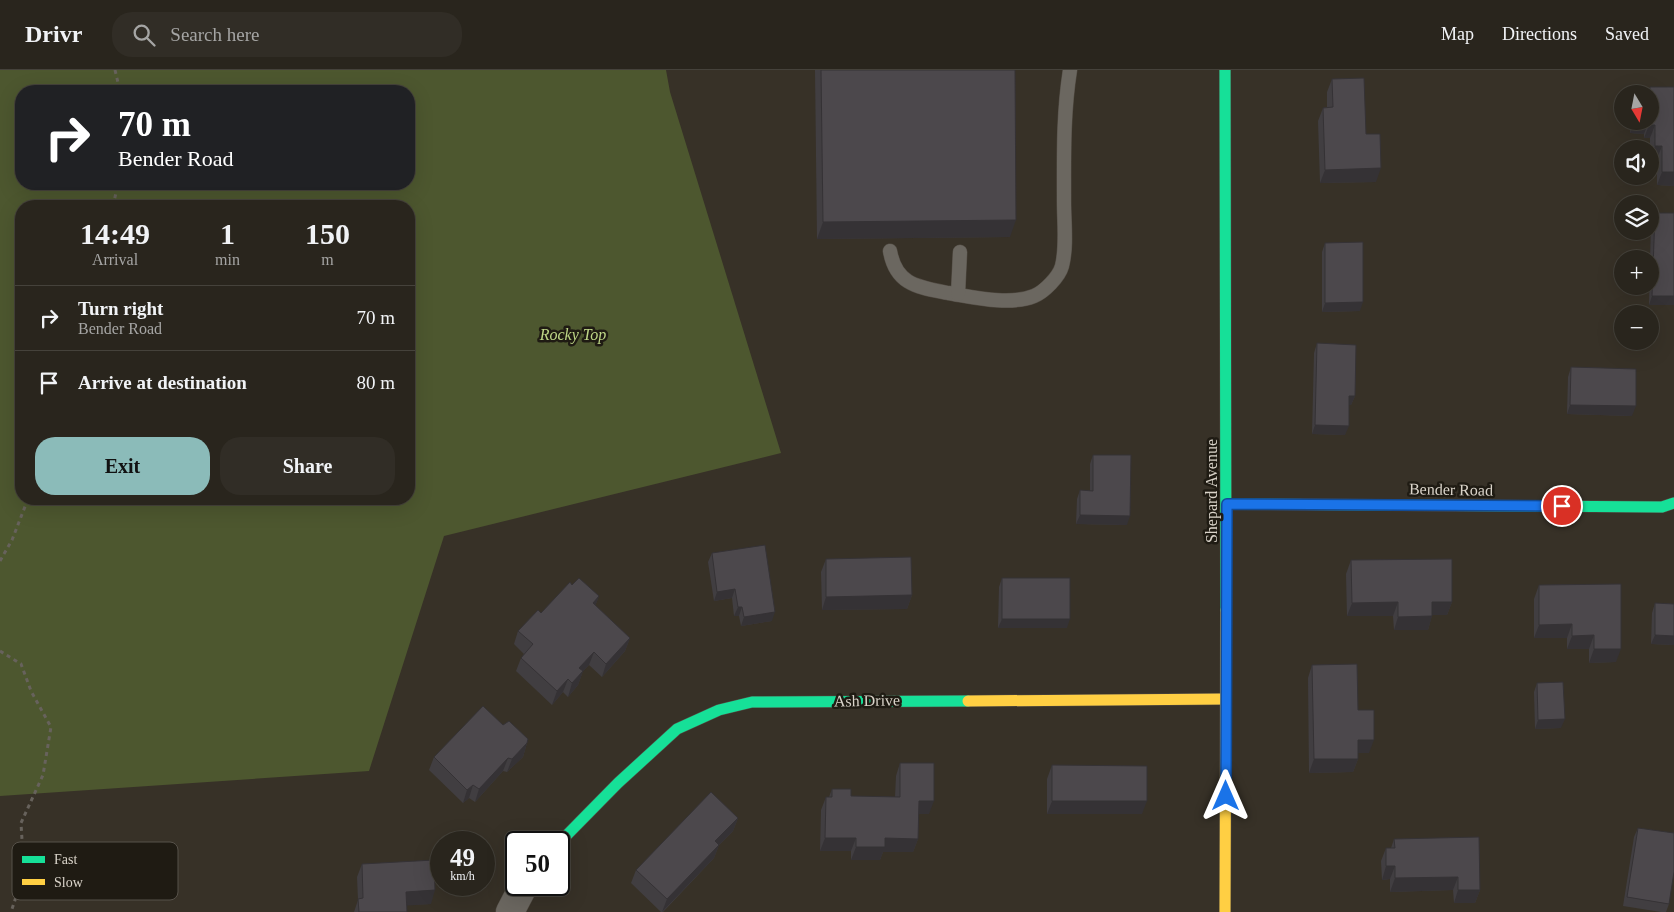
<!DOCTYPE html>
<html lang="en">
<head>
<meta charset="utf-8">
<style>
	body { margin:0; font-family:Georgia,serif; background:#312d26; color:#f1f3f6; height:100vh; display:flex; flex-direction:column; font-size:19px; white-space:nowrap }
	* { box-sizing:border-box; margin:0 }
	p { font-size:16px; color:#a5a5a4 }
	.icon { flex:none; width:28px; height:28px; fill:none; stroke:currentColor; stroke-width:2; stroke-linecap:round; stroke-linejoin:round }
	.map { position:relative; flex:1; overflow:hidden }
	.sheet { position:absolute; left:15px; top:130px; width:400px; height:305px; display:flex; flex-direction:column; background:#29251d; border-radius:20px; box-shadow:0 5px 20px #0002,0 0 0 1px #45423b }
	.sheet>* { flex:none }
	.hud { position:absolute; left:15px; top:15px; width:400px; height:105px; border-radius:20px; box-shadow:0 5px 20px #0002,0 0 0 1px #45423b; background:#202124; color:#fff; overflow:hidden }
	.needle { width:32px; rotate:170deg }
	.fabs { position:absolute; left:1614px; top:15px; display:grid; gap:10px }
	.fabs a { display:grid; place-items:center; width:45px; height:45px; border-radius:50%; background:#29251d; box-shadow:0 5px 20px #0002,0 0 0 1px #45423b; font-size:25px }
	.speed { position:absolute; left:430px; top:761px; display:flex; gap:10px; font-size:25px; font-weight:700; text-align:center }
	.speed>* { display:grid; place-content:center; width:65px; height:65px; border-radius:50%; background:#29251d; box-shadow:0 5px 20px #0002,0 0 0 1px #45423b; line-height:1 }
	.speed small { font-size:12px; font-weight:400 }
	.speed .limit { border:2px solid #111; border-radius:8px; background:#fff; color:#111 }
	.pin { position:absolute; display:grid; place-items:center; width:42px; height:42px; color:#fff; margin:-21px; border:2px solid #fff; border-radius:50%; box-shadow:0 1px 5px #0007 }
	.me { position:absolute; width:55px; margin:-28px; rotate:0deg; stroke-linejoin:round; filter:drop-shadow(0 0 4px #0008) }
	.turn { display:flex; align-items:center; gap:18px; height:105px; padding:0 20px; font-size:22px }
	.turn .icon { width:65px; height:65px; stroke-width:2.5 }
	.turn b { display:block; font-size:35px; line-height:42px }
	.eta { display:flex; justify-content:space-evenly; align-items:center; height:85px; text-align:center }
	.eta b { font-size:30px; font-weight:600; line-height:35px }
	.cta { display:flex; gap:10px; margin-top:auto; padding:10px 20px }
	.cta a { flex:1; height:58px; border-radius:20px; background:#8bbbb9; color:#111; font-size:20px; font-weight:600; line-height:58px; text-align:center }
	.cta a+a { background:#312d26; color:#f1f3f6 }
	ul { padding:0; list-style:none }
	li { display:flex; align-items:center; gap:15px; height:65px; padding:0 20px; border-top:1px solid #45423b }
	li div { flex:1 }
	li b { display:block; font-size:19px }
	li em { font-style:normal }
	header { display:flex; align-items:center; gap:30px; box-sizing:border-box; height:70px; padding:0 25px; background:#29251d; border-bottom:1px solid #45423b }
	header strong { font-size:24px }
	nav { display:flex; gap:28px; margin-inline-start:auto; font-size:18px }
	.search { width:350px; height:45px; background:#312d26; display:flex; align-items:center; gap:12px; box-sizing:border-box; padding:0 18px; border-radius:20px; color:#a5a5a4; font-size:19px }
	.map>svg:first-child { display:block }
	.green { fill:#4d572f; fill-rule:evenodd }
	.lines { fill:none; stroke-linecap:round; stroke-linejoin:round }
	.lane-casing { stroke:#534d45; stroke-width:15 }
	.street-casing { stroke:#534d45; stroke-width:29 }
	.fast-casing { stroke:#534d45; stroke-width:12 }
	.slow-casing { stroke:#534d45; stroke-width:12 }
	.path { stroke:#67625c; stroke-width:3; stroke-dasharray:4 4; stroke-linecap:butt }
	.lane { stroke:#6b6760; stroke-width:14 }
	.street { stroke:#6b6760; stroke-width:28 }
	.fast { stroke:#16e098; stroke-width:11 }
	.slow { stroke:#ffcf43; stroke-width:11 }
	.wall { fill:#413e41 }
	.shaded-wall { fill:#353235 }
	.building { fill:#4c484c; stroke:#353235 }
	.route-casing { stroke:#114b97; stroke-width:12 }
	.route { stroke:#1a73e8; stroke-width:9 }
	.labels { text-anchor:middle; stroke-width:5; stroke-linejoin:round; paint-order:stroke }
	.park-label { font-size:16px; font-style:italic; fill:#bed686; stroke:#1f1b13 }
	.street-label { font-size:16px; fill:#dad4ca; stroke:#1f1b13 }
	.key { fill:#1f1b13; stroke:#57524a; stroke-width:1 }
	.key-label { font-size:14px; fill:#dad4ca }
</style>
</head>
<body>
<header>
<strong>Drivr</strong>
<div class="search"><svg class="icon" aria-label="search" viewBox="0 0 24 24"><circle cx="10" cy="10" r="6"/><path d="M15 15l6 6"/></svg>Search here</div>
<nav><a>Map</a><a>Directions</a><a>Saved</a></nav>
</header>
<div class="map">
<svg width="1674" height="842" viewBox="0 0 1674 842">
	<rect width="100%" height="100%" fill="#373127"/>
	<path class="green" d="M0,0H666L670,22L781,383L444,466L369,701L0,726ZM21,21H409V114H21ZM21,136H409V429H21Z"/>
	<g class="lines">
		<g class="lane-casing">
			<g id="lane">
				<path d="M890,181C896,215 918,217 948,223C973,227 1009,236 1034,226C1044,222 1059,207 1062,196C1067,176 1064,153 1064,132C1064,87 1063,44 1070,0"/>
				<path d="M958,224L960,182"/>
			</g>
		</g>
		<g class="street-casing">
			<path id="street" d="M510,842L524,815"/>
		</g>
		<g class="fast-casing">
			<g id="fast">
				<path d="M1225,0L1226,540"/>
				<path d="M1227,434L1662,437L1674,433"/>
				<path d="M559,773L618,713L677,659L719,640L752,632L968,631"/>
			</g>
		</g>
		<g class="slow-casing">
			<g id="slow">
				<path d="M968,631L1226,629"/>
				<path d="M1225,842L1226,540"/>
			</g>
		</g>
		<g class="path">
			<path d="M115,0L120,21"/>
			<path d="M113,136L118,114"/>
			<path d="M0,491L12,470L28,429"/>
			<path d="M0,581L21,594L31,621L51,657L43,705L21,753L24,803L11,842"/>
		</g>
		<use href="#lane" class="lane"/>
		<use href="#street" class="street"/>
		<use href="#fast" class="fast"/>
		<use href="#slow" class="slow"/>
	</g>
	<g class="wall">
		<path d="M815,0H1015L1010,167L817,169Z"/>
		<path d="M1332,9L1366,64L1376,112L1320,113L1318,51L1323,38L1327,37V22Z"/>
		<path d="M1650,17H1674V116L1657,115V89H1650V68H1644V64L1630,63L1631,51H1650V24H1648Z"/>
		<path d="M1655,143H1674V235H1649L1651,152Z"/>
		<path d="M1325,173L1360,241L1322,242V182Z"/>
		<path d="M1317,273L1355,326L1351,335H1349L1345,365L1312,364L1314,283Z"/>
		<path d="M1571,297L1632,346L1567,344L1568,307Z"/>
		<path d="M1093,385L1127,455L1076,454L1077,429L1080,420L1090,421V394Z"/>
		<path d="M712,483L772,551L741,556L739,546H734L732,528L714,531L708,492Z"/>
		<path d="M826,489L912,525L907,539L822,540L821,502Z"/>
		<path d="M1351,490L1452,532L1447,545H1432L1428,560H1394L1393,546H1347L1346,504Z"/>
		<path d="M1002,508L1067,558H998L999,517Z"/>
		<path d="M1621,514L1616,592L1589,593V579H1567V568H1534V529L1539,515Z"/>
		<path d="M572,515L599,526L595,536L630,568L625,581L602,607L589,595L583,601L578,615L568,627L563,622L552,635L516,601L521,588L524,584L514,574L518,561L541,543Z"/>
		<path d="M1655,533L1674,534V575L1651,574L1652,543Z"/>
		<path d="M1312,595L1358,640L1369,683H1358V689L1353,702L1309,703L1308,608Z"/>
		<path d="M1537,613L1561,658L1535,659L1534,622Z"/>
		<path d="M503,655L527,673L523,687L507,702L503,701L475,732L469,728L463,733L429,700L434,687Z"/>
		<path d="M900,693L929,744H918V769L913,782H883L880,790H851V781H820L821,740L826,727H829L832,719L851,726L895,727L896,706Z"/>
		<path d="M1052,695L1142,744H1047V709Z"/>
		<path d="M738,748L733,761L719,775L714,788L663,842H661L631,813L636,800Z"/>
		<path d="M1638,758L1669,834L1666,842H1661L1623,836L1634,767Z"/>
		<path d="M1394,769L1480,820L1475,833H1454L1453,820L1390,822V809L1382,810L1381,791L1386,778H1391Z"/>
		<path d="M362,794L431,834L407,835V842H354L358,830L357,807Z"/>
	</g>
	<g class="shaded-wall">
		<path d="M1635,51H1649L1644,64L1630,63Z"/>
		<path d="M1649,55H1655L1650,68H1644Z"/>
		<path d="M1655,76H1662L1657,89H1650Z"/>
		<path d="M1381,98L1376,112L1320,113L1325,100Z"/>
		<path d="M1662,102H1674V116L1657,115Z"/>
		<path d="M1016,150L1010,167L817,169L823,152Z"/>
		<path d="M1652,226H1674V235H1649Z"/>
		<path d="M1363,232L1360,241L1322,242L1325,233Z"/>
		<path d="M1349,326H1355L1351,335H1346Z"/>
		<path d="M1570,335L1636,336L1632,346L1567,344Z"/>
		<path d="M1315,355L1349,356L1345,365L1312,364Z"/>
		<path d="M1080,445L1130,446L1127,455L1076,454Z"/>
		<path d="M735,519L732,528L714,531L717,522Z"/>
		<path d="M912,525L907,539L822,540L826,527Z"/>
		<path d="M599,526L594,539L593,533Z"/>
		<path d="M1398,532L1393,546H1347L1352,533Z"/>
		<path d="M1432,532H1452L1447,545H1427Z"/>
		<path d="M738,537H742L739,546H734Z"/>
		<path d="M775,542L772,551L741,556L744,547Z"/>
		<path d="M1432,546L1428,560H1394L1398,547Z"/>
		<path d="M1002,549H1070L1067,558H998Z"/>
		<path d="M1572,554L1567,568H1534L1539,555Z"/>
		<path d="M1594,565L1589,579H1567L1572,566Z"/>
		<path d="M1655,565L1674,566V575L1651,574Z"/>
		<path d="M630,568L625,581L602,607L606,594Z"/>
		<path d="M1594,579H1621L1616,592L1589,593Z"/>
		<path d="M594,582L589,595L574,611L579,598Z"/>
		<path d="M583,601L578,615L568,627L572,613Z"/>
		<path d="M568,609L563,622L552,635L557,621Z"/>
		<path d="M1565,649L1561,658L1535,659L1538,650Z"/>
		<path d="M1358,670H1374L1369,683H1353Z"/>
		<path d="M527,673L523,687L507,702L512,689Z"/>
		<path d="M508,688L503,701L475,732L479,719Z"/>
		<path d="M1314,689H1358L1353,702L1309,703Z"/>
		<path d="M473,715L469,728L463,733L467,720Z"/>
		<path d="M919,731H934L929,744H914Z"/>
		<path d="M1052,731H1147L1142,744H1047Z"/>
		<path d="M738,748L733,761L719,775L714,788L662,842L667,829L715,771Z"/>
		<path d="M825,768H856L851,781H820Z"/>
		<path d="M885,768L918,769L913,782H883L880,790H851L856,777Z"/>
		<path d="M1386,796H1395L1390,809L1382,810Z"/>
		<path d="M1458,807L1453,820L1390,822L1395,808Z"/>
		<path d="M435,820L431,834L401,836L406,822Z"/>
		<path d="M1458,820H1480L1475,833H1454Z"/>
	</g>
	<g class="building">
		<path d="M821,0H1015L1016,150L823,152Z"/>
		<path d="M1364,8L1366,64H1380L1381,98L1325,100L1323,38L1333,37L1332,9Z"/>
		<path d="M1650,17H1674V102H1662V76H1655V55H1649V51H1650Z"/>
		<path d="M1655,143H1674V226H1652Z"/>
		<path d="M1363,172V232L1325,233V173Z"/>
		<path d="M1317,273L1356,275L1355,326H1349V356L1315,355Z"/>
		<path d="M1571,297L1636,299V336L1570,335Z"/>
		<path d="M1093,385H1131L1130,446L1080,445V420L1093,421Z"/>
		<path d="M765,475L775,542L744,547L742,537H738L735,519L717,522L712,483Z"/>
		<path d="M911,487L912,525L826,527V489Z"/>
		<path d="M1452,489V532H1432V546L1398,547V532L1352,533L1351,490Z"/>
		<path d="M579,508L599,526L593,533L630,568L606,594L594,582L579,598L583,601L572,613L568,609L557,621L521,588L533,574L518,561L538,540L541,543L570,512L572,515Z"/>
		<rect x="1002" y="508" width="68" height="41"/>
		<path d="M1621,514V579H1594V565L1572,566V554L1539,555V515Z"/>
		<path d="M1655,533L1674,534V566L1655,565Z"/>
		<path d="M1357,594L1358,640H1374V670H1358V689H1314L1312,595Z"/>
		<path d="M1563,612L1565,649L1538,650L1537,613Z"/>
		<path d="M483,636L503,655L509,651L528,669L527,673L512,689L508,688L479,719L473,715L467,720L434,687Z"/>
		<path d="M900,693H934V731H919L918,769L885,768V777H856V768H825L826,727H832V719H851V726L900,727Z"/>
		<path d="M1052,695L1147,696V731H1052Z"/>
		<path d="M711,722L738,748L715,771L719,775L667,829L636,800Z"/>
		<path d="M1638,758L1674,763V802L1669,834L1627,827Z"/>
		<path d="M1479,767L1480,820H1458V807L1395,808V796H1386V778H1395L1394,769Z"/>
		<path d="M434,790L435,820L406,822L407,842H359L358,829L363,828L362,794Z"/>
	</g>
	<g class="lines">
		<g class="route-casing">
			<path id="route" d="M1226,726L1227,434L1562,436"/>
		</g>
		<use href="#route" class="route"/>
	</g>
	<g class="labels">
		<g class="park-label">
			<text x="573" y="270">Rocky Top</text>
		</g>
		<g class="street-label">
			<text transform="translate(1451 419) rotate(1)" y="6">Bender Road</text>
			<text transform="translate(1211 421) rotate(-90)" y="6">Shepard Avenue</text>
			<text transform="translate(867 630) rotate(-1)" y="6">Ash Drive</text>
		</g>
	</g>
	<rect x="12" y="772" width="166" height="58" rx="8" class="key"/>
	<rect x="22" y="786" width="23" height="7" fill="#16e098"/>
	<rect x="22" y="809" width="23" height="6" fill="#ffcf43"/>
	<g class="key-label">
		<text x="54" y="794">Fast</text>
		<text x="54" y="817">Slow</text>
	</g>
</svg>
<div class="fabs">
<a><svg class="needle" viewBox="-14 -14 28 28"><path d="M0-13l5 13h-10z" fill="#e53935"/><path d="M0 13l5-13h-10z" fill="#a5a5a4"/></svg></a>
<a><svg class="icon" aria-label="sound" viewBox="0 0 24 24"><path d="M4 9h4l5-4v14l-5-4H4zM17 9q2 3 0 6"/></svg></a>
<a><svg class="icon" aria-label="layers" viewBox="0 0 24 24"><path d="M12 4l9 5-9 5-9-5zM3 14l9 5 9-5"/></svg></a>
<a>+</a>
<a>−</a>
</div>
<div class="speed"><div>49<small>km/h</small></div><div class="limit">50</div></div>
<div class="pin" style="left:1562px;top:436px;background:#d93025"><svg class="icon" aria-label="arrive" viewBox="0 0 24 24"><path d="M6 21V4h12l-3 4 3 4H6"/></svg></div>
<svg class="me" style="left:1226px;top:726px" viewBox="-20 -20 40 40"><path d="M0-17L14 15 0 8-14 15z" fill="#1a73e8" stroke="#fff" stroke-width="4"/></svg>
<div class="hud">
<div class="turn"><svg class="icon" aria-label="right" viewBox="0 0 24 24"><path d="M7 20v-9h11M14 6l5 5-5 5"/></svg><div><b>70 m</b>Bender Road</div></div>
</div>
<section class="sheet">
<div class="eta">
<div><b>14:49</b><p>Arrival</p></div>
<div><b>1</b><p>min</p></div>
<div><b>150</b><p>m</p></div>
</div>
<ul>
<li><svg class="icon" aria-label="right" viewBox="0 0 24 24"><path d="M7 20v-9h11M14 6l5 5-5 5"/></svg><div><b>Turn right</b><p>Bender Road</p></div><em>70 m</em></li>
<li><svg class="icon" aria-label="arrive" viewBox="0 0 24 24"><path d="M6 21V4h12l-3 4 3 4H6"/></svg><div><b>Arrive at destination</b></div><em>80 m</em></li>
</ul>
<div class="cta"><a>Exit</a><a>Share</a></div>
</section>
</div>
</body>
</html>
